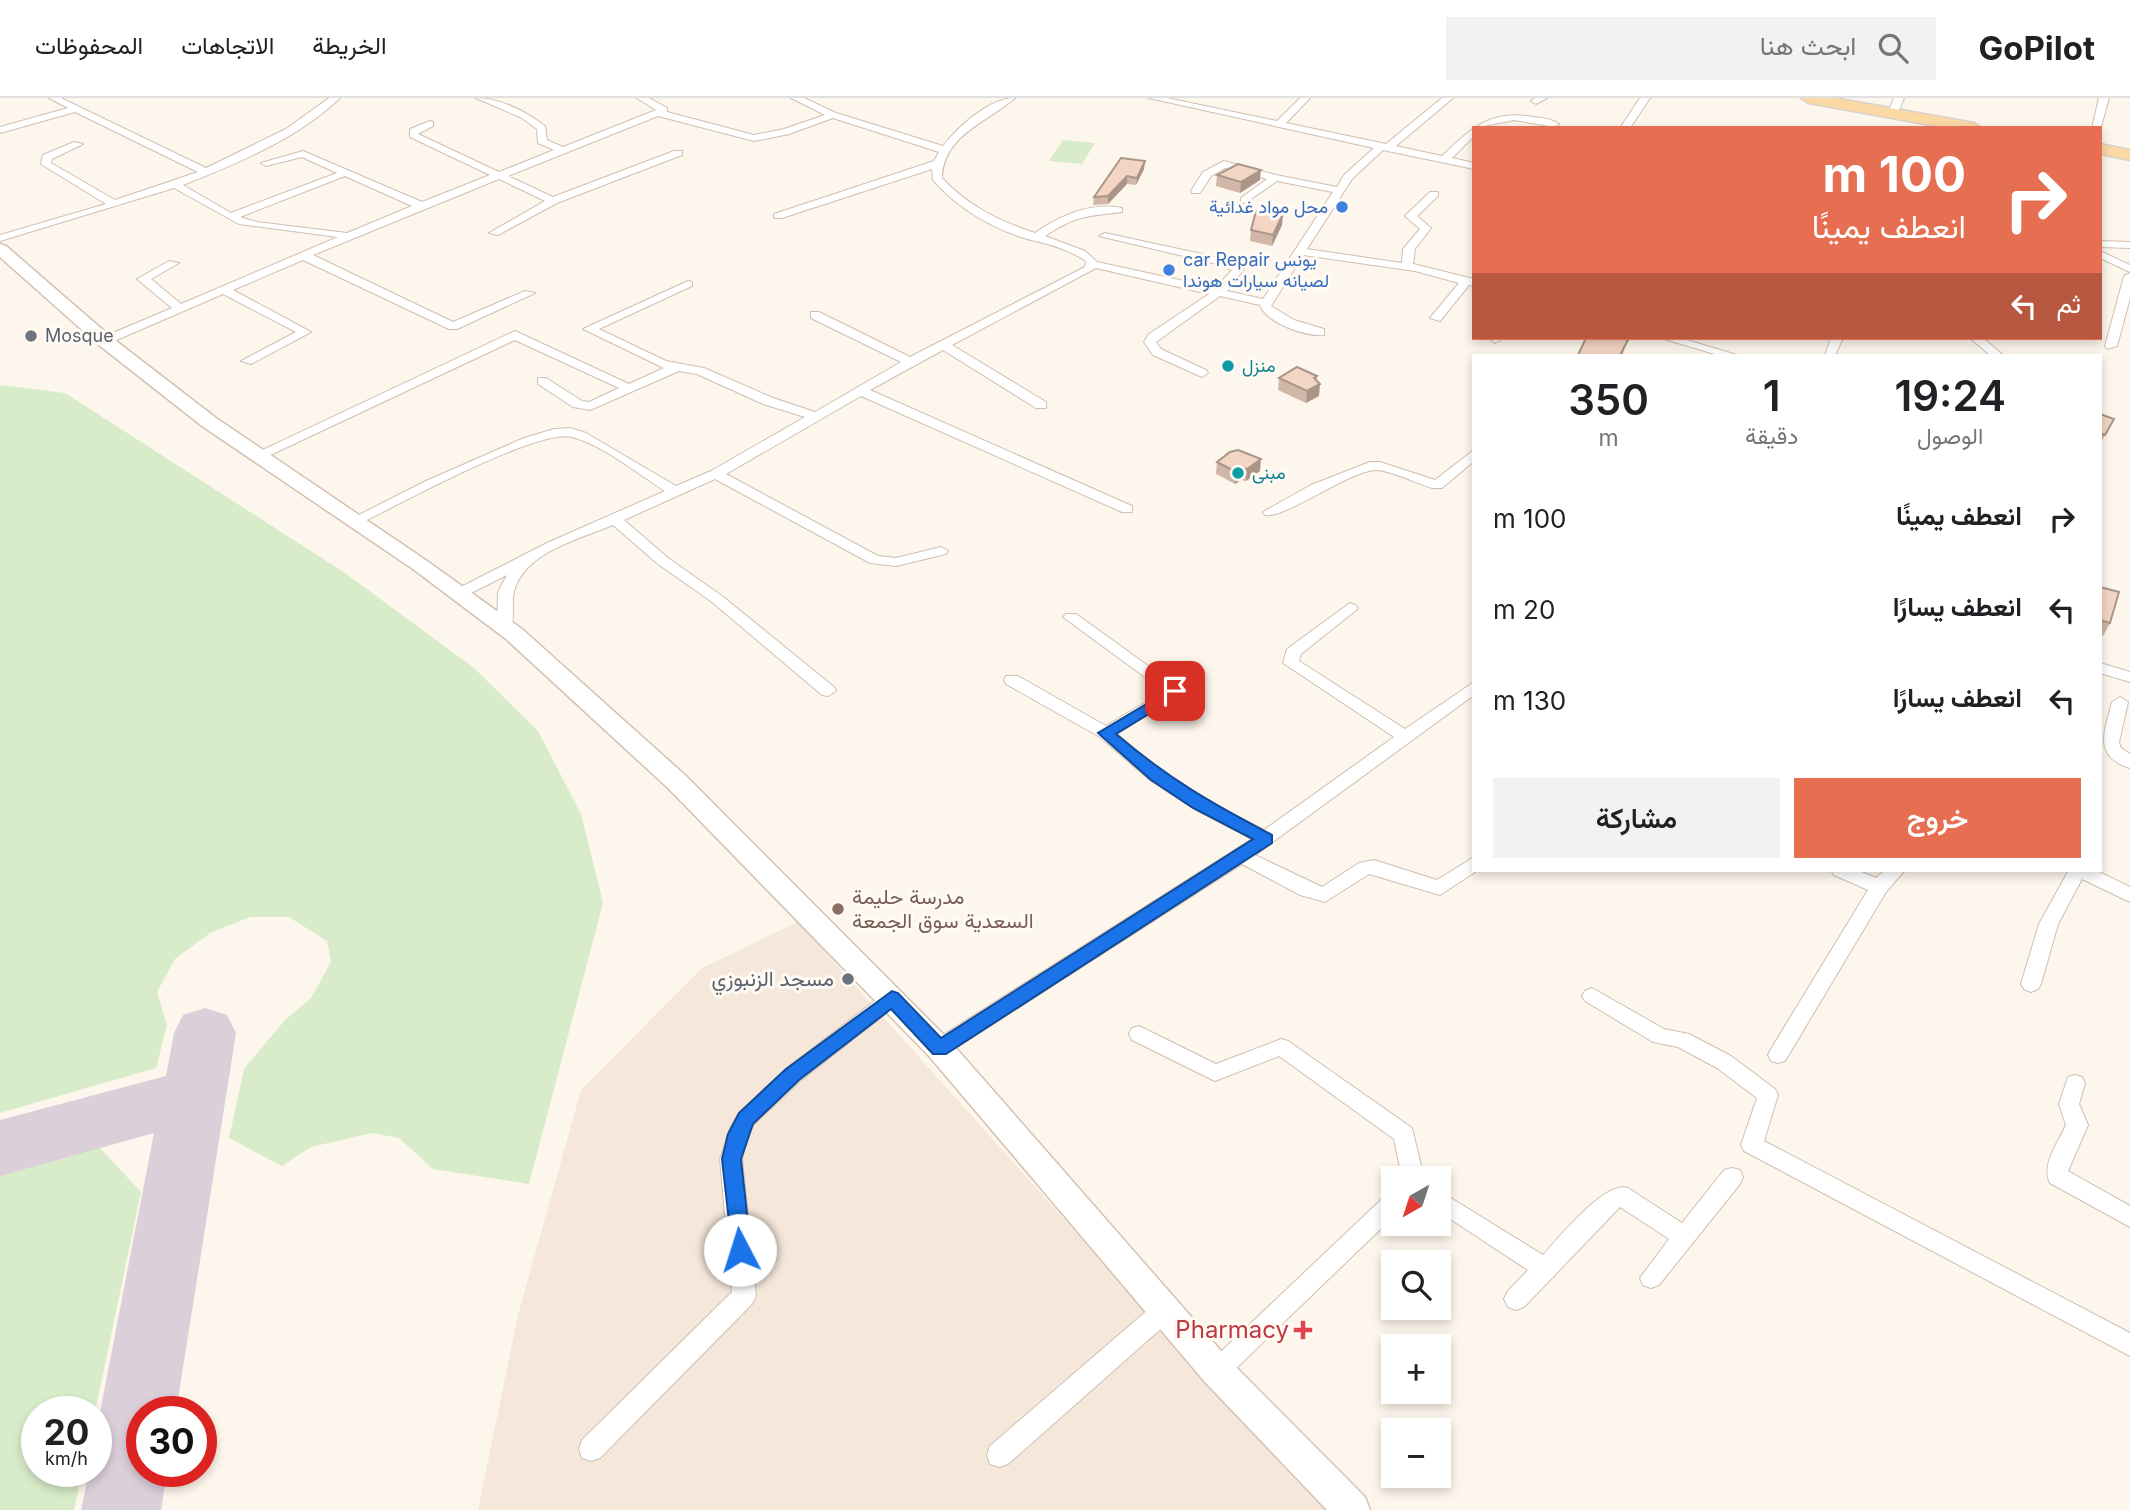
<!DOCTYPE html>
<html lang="ar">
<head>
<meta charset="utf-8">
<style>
	body { margin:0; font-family:Inter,Vazirmatn,sans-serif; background:#f2f2f2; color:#202124; direction:rtl; height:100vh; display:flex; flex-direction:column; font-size:26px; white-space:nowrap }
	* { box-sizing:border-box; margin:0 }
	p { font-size:23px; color:#757577 }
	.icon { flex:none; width:38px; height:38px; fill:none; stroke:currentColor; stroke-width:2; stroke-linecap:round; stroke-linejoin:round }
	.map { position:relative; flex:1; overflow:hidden; direction:ltr }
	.details { position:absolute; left:1472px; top:256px; width:630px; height:518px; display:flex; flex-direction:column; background:#fff; border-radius:0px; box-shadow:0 4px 10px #0003; direction:rtl }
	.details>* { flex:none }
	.hud { position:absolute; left:1472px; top:28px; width:630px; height:214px; border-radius:0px; box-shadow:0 4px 10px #0003; direction:rtl; background:#e76f51; color:#fff; overflow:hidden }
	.needle { width:46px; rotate:219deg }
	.fabs { position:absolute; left:1381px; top:1068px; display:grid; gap:14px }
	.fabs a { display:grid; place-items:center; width:70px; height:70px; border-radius:0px; background:#fff; box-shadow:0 4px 10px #0003; font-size:35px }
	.speed { position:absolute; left:21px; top:1298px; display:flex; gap:14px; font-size:35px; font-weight:700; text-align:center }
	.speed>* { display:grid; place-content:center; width:91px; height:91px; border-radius:50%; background:#fff; box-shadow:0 4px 10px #0003; line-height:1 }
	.speed small { font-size:18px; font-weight:400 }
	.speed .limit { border:10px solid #d22; background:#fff; color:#111 }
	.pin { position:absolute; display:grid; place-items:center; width:60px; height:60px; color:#fff; margin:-30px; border-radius:14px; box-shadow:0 4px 10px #0006 }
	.me { position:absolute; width:77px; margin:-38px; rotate:355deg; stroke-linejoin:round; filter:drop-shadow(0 0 5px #0008) }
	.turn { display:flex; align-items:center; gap:24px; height:147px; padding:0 21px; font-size:32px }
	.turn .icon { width:91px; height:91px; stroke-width:2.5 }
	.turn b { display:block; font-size:49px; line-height:60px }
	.then { display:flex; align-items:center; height:66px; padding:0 21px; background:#0003; gap:14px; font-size:26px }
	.eta { display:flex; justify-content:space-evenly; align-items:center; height:119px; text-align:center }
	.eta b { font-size:42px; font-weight:600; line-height:49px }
	.action { display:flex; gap:14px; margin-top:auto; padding:14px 21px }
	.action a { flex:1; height:80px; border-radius:0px; background:#e76f51; color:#fff; font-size:28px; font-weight:600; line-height:80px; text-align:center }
	.action a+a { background:#f2f2f2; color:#202124 }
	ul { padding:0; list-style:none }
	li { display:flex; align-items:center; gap:21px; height:91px; padding:0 21px }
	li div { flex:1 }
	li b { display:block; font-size:26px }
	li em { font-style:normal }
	header { display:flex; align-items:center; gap:42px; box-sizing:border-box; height:98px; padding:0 35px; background:#fff; border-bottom:2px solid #e0e0e0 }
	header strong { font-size:33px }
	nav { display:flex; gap:38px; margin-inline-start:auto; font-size:24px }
	.search { width:490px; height:63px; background:#f2f2f2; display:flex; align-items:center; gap:18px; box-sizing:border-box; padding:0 24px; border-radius:0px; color:#757577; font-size:26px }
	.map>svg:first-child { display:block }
	.residential { fill:#f5e8da }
	.green { fill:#d8ecc9 }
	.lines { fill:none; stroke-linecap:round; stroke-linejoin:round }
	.taxiway { fill:#dbcfda; fill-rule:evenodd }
	.minor-casing { stroke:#d1beb0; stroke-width:2 }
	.secondary-casing { stroke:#d6c0b0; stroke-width:3 }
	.primary-casing { stroke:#dad1cd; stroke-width:3 }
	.minor { fill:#fff; fill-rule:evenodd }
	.secondary { fill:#fff; fill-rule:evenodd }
	.primary { fill:#fbd9a5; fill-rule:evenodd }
	.wall { fill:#d1b7a8 }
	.shaded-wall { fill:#aa9588 }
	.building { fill:#f3d5c3; stroke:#aa9588; stroke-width:2 }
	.route { fill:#1a73e8; stroke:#114b97; stroke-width:2 }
	.shop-dot { fill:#3f7fe0; stroke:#fffaf3; stroke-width:2.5 }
	.worship-dot { fill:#6b7280; stroke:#fffaf3; stroke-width:2.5 }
	.culture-dot { fill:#0f9aa8; stroke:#fffaf3; stroke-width:2.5 }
	.education-dot { fill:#8d6e63; stroke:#fffaf3; stroke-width:2.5 }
	.health-dot { fill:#e0444e; stroke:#fffaf3; stroke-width:2.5 }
	.labels { text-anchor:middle; stroke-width:6; stroke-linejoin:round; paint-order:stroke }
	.far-shop-label { font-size:18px; fill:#366cbe; stroke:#fffaf3; text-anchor:end }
	.far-worship-label { font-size:18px; fill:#5b616d; stroke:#fffaf3; text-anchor:start }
	.far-culture-label { font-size:18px; fill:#0d838f; stroke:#fffaf3; text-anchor:start }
	.education-label { font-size:21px; fill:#785e54; stroke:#fffaf3; text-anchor:start }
	.worship-label { font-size:21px; fill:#5b616d; stroke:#fffaf3; text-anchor:end }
	.near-health-label { font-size:24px; fill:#be3a42; stroke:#fffaf3; text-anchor:end }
</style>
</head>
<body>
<header>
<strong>GoPilot</strong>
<div class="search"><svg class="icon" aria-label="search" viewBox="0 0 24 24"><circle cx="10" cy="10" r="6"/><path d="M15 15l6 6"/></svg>ابحث هنا</div>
<nav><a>الخريطة</a><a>الاتجاهات</a><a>المحفوظات</a></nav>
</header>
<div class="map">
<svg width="2130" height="1412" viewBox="0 0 2130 1412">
	<rect width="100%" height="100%" fill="#fdf6ec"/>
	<path class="residential" d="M798,824L1135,1200L1340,1412H478L518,1217L581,992L702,870Z"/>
	<g class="green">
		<path d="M1063,42L1095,45L1082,66L1049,63Z"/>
		<path d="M0,287L65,295L345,475L474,570L538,633L581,716L603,805L529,1086L433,1071L399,1040L372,1035L311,1049L282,1068L229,1040L244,971L285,922L311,900L331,864L327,843L289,819H250L210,835L175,861L157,894L167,927L156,970L0,1015Z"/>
		<path d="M100,1050L141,1094L95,1314H37V1374H82L74,1412H0V1073Z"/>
	</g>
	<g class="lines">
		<path class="taxiway" d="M205,910L227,917L236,935L176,1314H142V1374H167L161,1412H81L89,1374H96V1335L154,1035L0,1078V1022L166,978L174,935L183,917Z"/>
		<g class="minor-casing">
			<g id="minor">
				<path d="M49,0H61L206,70L286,31L329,0H340C297,41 238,65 183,87L231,115L337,75L302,59L266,68L261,65L303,53L422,104L490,77L410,39V31L430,23L433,24V28L418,36L499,74L554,52L538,45L537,31L522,20L476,0C501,0 526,14 545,28L547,42L563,49L656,12L637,0H649L667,10V14L754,37L784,31L825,17L791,0H804L836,15L943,48C958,29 989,0 1015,0C988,24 943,37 942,80C968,108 999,123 1035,135C1061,117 1090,104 1122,110V114C1085,119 1079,116 1045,138L1085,153L1097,164L1216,190L1232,172L1213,165L1099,138L1105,135L1220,160L1244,171L1227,193L1263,201L1333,94L1277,83L1245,105L1241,104V100L1267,81L1225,70L1211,78L1200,95H1192L1191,93L1203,74L1224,63L1276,77L1337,89L1344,77L1374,50L1149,0H1167L1277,23L1300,0H1310L1286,25L1386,46L1442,0H1453L1396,48L1442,58C1470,31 1491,11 1533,19C1542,20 1552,21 1559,26L1554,29L1514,22L1474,30V38L1452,60L1474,65V71L1383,52L1352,81L1307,151L1402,165L1403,151L1420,131L1405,118L1430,94H1438V98L1417,118L1431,130L1415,151L1413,166L1474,181V188L1469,187L1440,223L1430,220L1459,185L1415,173L1303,157L1271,208L1294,222L1324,231V237C1306,239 1266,225 1260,207L1220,198L1156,244L1161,251L1206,272L1208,275L1202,279L1153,257L1144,244L1149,236L1209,196L1096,170L952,247L1046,304V310H1036L943,252L870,292L1132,408V414H1122L861,298L726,376L878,458L896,460L941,449L948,453L946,456L896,468L870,465L715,381L624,422L668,460L722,498L834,589L836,593L828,598L822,597L712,504L658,466L613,427C580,441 528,453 515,490C510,504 516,521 510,533L505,535L497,530L498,494L507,477L463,499H453L450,496L453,493L547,445L665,393C636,375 605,348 572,339C538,330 396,408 359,426L354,427L347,423L426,383L524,340L554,331L570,330L586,335L676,388L711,373L805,319L763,306L697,276L679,273L590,312L573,309L538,286V280H546L582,303L589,304L619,290L515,242L264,360L259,361L252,357L515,233L629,286L664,270L583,231L688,183L692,184V188L599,231L666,263L704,270L773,300L815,314L901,264L811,220V214H819L910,259L1085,169L1086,163C1071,153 1053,147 1035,143C998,134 959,112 933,82L932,71L782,120H774V116L934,63L939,54L833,20L789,36L754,43L658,18L508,78L553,99L674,53H682V57L557,105L498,137L489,135L545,103L499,81L313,157L453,224L525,193L535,195L457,231H449L303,162L233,192L311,234L251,266L241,263L296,234L223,196L105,247L99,243L101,240L172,210L137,181L169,163L179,165L151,181L181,206L338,139L239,126L174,90L0,143V137L106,106L41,66L43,57L74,44L83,46L52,61L51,65L115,102L198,74L75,14L0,35V29L68,10ZM345,78L412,108L347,135L257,124L240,119Z"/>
				<path d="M1535,0H1547L1536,6L1531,3Z"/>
				<path d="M1640,0H1650L1630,30H1620Z"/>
				<path d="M1894,0H1904L1898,15L1893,18L1888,15Z"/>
				<path d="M2099,0H2109L2100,32V30H2092Z"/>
				<path d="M2100,143L2130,144V150L2100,149Z"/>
				<path d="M2100,153L2130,167V174L2100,160Z"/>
				<path d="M2130,175V200L2117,248L2107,251L2105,248L2124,178Z"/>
				<path d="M1490,240H1503L1495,245Z"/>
				<path d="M1661,240H1680L1737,257H1718Z"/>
				<path d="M1831,240H1843L1835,257H1825Z"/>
				<path d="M1970,240H1983L2003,257H1990Z"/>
				<path d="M1474,352V363L1442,390H1432C1419,386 1387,371 1375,372C1347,374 1285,421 1265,417L1263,414L1311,387L1370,364H1380L1435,382Z"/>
				<path d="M1350,505L1355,507L1358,510L1355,513L1301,556L1299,563L1405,631L1474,584V597L1255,757L1322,789L1359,765L1374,762L1437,782L1474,759V772H1478L1440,797L1369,776L1325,804L1300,797L1242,766L946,956L939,958L932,956L929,950L932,944L1252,741L1193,710L1150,682L1100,639L1006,586L1004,582L1006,578H1018L1106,628L1164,593L1063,519L1066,516H1076L1183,593L1117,636L1162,674L1205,702L1264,732L1394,639L1283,565L1287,551Z"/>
				<path d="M2100,565L2130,574V584L2100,575Z"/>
				<path d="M2120,599L2128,604L2119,644L2121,650L2130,656V670C2092,659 2105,632 2112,604Z"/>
				<path d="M1831,772H1857L1876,780L1885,772H1905L1886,794L1785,963L1778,965L1771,963L1768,957L1771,951L1868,792L1834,777Z"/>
				<path d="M2069,772H2095L2130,789V804L2082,781L2058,826L2041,886L2038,891L2031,894L2024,891L2021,886L2039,826Z"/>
				<path d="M1592,890L1664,931L1689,936L1731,958L1775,991L1778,997L1764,1043L2130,1235V1258L1744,1053L1741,1047L1757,1000L1717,970L1678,949L1653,944L1585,903L1582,898L1585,893Z"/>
				<path d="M892,892L899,895L902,900L899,905L800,983L753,1027L748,1037L742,1061L756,1198L752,1206L600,1360L591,1363L582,1360L579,1351L582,1342L732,1194L720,1061L730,1030L739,1015L786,971L885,895Z"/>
				<path d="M1139,928L1216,966L1281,941L1288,943L1412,1030L1424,1080H1402L1394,1041L1279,958L1215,983L1132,942L1129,936L1132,930Z"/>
				<path d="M2075,977L2082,979L2085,985L2079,1006L2088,1027L2068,1073L2130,1108V1129L2050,1085C2041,1066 2058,1045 2066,1027L2059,1006L2068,979Z"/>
				<path d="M1732,1070L1740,1072L1743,1079L1740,1086L1659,1187L1651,1190L1643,1187L1640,1180L1669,1141L1620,1109L1524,1209L1516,1212L1508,1209L1504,1201L1508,1193L1528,1172L1438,1113V1092L1543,1157C1559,1140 1605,1082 1628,1090L1682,1125L1724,1072Z"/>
				<path d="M1393,1095V1119L1225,1281L1217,1284L1209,1281L1205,1273L1209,1265L1385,1098Z"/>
				<path d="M1165,1201L1173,1204L1177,1212L1173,1220L1008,1366L999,1369L990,1366L987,1357L990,1348L1157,1204Z"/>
			</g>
		</g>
		<g class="secondary-casing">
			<path id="secondary" d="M0,146L6,148L111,239L216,320L427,463L522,531L686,678L949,942L1229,1262L1365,1399L1370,1412H1327L1205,1284L929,958L668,690L506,541L413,471L202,328L99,247L0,159Z"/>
		</g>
		<g class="primary-casing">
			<g id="primary">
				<path d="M1801,0H1834L1974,25L1982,30H1947L1809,5Z"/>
				<path d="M2100,46L2130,52V62L2100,56Z"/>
			</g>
		</g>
		<use href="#minor" class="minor"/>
		<use href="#secondary" class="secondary"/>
		<use href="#primary" class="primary"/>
	</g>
	<g class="wall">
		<path d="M1145,63L1144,71L1136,87L1127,86L1108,106L1093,107L1094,99Z"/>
		<path d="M1217,77L1260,82L1240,95L1216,88Z"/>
		<path d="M1282,127L1272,148L1250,143L1251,132Z"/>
		<path d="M1279,280L1317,283L1319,298L1306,305L1278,292Z"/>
		<path d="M2100,316L2108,332L2100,346Z"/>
		<path d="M1217,364L1260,373L1246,383L1241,382L1235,386L1216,376Z"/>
		<path d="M2100,489L2110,525L2103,538L2100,537Z"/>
	</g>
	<g class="shaded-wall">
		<path d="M1145,63L1144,71L1136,87L1137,80Z"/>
		<path d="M1261,72L1260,82L1240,95L1241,84Z"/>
		<path d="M1127,78V86L1108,106V98Z"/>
		<path d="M1283,116L1282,127L1272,148L1273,137Z"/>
		<path d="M1628,242L1622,257H1620Z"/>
		<path d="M1317,278L1316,288L1320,286L1319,298L1306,305L1307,293L1314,280Z"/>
		<path d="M1261,361L1260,373L1246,383L1247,371Z"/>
		<path d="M1242,370L1241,382L1235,386L1236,374Z"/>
	</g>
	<g class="building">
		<path d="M1121,60L1145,63L1137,80L1127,78L1108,98L1094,99Z"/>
		<path d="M1238,66L1261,72L1241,84L1217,77Z"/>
		<path d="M1256,113L1283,116L1273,137L1251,132Z"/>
		<path d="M1586,240H1619L1628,242L1620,257H1578Z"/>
		<path d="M1297,269L1317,278L1314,280L1320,286L1307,293L1279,280Z"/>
		<path d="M2100,316L2114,321L2105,337L2100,335Z"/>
		<path d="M1238,352L1261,361L1247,371L1242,370L1236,374L1217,364L1230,354Z"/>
		<path d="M2100,489L2119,494L2110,525L2100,522Z"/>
	</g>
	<path class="route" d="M1175,589L1182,593L1180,597L1116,636C1169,681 1211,705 1272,737V745L946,956H933L891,911L799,982L753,1026L741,1061L751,1152L748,1159L740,1162L733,1159L722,1061L728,1036L739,1015L786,971L892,893L898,895L941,940L1253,741L1193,710L1151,682L1098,635Z"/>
	<g class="shop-dot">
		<circle cx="1342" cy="109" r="7"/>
		<circle cx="1169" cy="172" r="7"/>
	</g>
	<g class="worship-dot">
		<circle cx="31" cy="238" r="7"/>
		<circle cx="848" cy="881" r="7"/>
	</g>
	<g class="culture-dot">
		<circle cx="1228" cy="268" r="7"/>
		<circle cx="1238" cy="375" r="7"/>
	</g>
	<circle class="education-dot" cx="838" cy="811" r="7"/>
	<path class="health-dot" d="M1299.5 1221.5h7v7h7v7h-7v7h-7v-7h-7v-7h7z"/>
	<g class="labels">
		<g class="far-shop-label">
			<text x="1328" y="115">محل مواد غدائية</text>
			<text x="1183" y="168" text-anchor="start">car Repair يونس<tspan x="1183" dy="21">لصيانه سيارات هوندا</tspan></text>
		</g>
		<g class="far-worship-label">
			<text x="45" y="244">Mosque</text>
		</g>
		<g class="far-culture-label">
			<text x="1242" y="274">منزل</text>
			<text x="1252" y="381">مبنى</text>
		</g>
		<g class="education-label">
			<text x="852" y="806">مدرسة حليمة<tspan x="852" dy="24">السعدية سوق الجمعة</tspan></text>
		</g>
		<g class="worship-label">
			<text x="834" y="888">مسجد الزنبوزي</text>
		</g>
		<g class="near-health-label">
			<text x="1289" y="1240">Pharmacy</text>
		</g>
	</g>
</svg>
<div class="fabs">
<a><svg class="needle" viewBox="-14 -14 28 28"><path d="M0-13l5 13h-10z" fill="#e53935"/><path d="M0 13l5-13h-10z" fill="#757577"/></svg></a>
<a><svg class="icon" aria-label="search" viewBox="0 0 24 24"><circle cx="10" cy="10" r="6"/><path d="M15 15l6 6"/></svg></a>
<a>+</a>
<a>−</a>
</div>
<div class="speed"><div>20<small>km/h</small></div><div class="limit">30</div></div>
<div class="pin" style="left:1175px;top:593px;background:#d93025"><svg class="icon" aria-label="arrive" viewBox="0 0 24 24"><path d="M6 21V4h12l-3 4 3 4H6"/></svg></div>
<svg class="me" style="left:740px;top:1152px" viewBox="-20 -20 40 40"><circle r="19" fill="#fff"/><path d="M0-13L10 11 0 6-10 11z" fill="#1a73e8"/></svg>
<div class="hud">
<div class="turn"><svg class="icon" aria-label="right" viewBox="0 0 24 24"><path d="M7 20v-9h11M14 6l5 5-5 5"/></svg><div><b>100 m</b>انعطف يمينًا</div></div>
<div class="then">ثم<svg class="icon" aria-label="left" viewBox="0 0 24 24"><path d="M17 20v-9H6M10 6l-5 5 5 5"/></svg></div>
</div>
<section class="details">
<div class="eta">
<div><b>19:24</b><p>الوصول</p></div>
<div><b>1</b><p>دقيقة</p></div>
<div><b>350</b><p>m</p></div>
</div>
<ul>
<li><svg class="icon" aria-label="right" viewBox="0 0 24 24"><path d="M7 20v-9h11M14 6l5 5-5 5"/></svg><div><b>انعطف يمينًا</b></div><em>100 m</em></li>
<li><svg class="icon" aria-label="left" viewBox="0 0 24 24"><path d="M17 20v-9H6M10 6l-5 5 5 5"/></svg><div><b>انعطف يسارًا</b></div><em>20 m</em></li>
<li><svg class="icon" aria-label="left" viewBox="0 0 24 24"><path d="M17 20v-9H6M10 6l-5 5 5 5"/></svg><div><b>انعطف يسارًا</b></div><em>130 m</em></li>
</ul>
<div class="action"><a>خروج</a><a>مشاركة</a></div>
</section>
</div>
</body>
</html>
